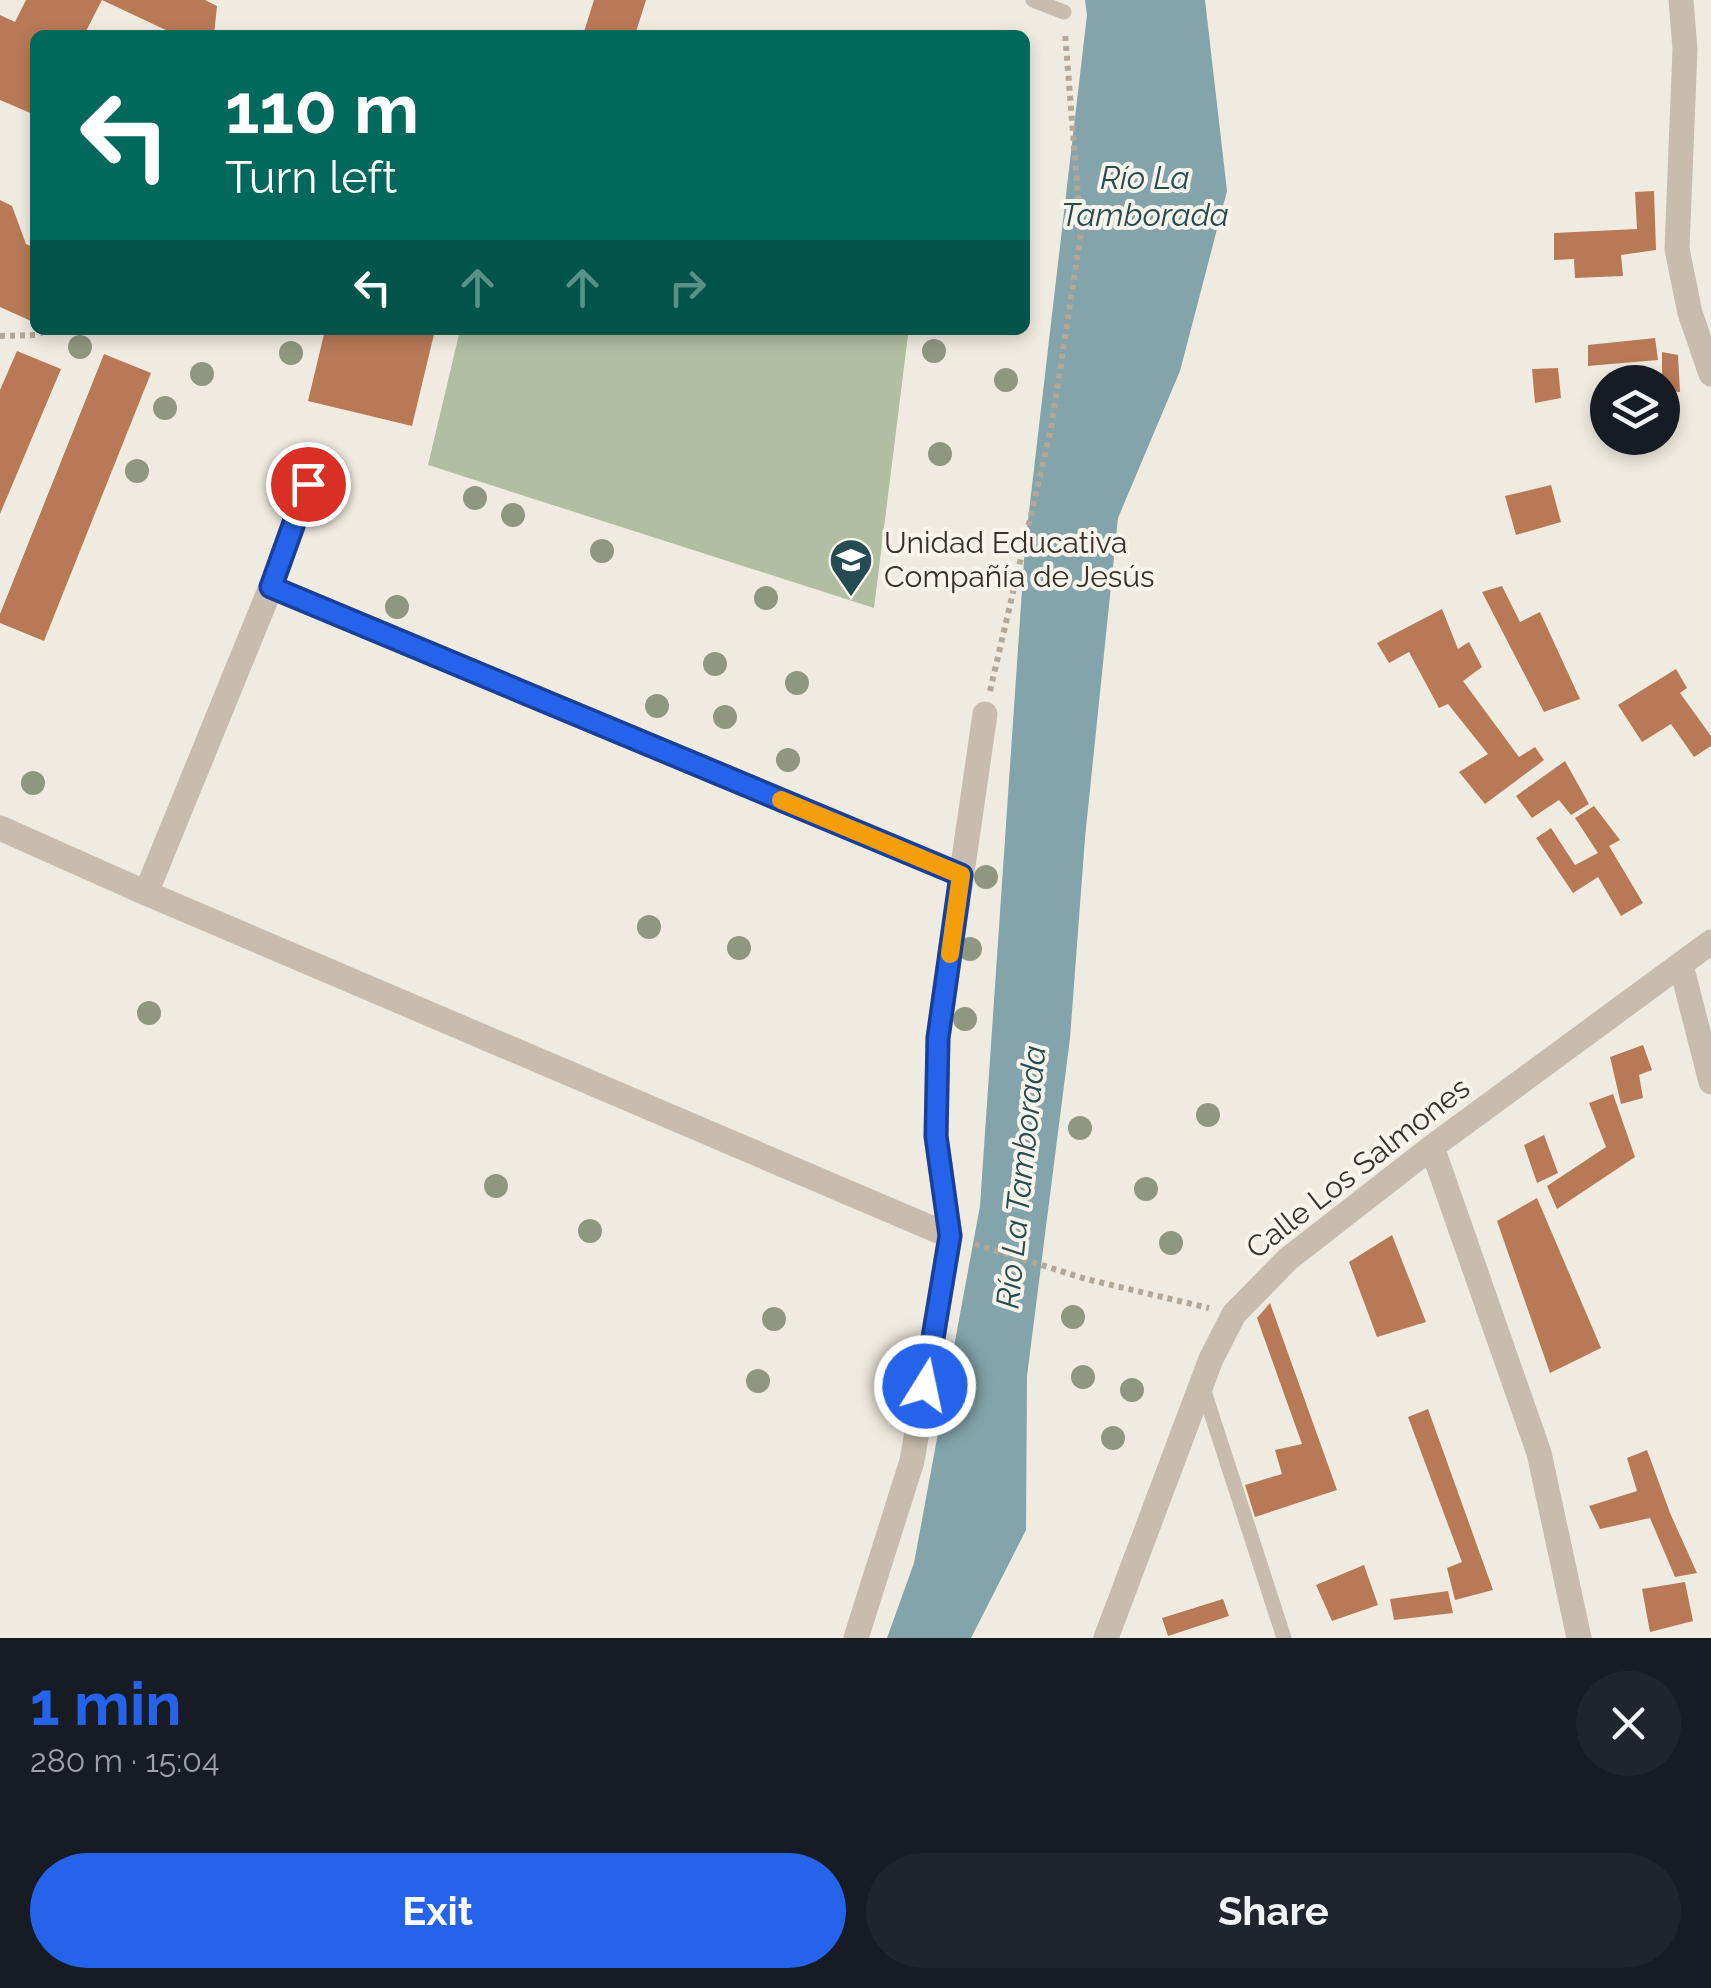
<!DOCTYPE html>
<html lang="en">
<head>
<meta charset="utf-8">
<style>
	body { margin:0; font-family:Raleway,sans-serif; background:#20242c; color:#f1f3f6; height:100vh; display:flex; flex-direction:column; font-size:38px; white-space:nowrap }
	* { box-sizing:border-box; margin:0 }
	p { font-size:32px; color:#9ea1a6 }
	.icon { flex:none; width:55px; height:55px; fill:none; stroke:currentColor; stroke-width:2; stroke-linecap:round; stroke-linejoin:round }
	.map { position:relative; height:1638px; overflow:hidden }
	.drawer { display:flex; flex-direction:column; background:#171b24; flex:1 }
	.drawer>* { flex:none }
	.banner { position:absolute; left:30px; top:30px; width:1000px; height:305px; border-radius:15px; box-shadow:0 5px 15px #0003; background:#00695c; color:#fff; overflow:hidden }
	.controls { position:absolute; left:1590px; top:365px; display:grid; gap:20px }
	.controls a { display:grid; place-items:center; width:90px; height:90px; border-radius:50%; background:#171b24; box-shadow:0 5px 15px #0003; font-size:50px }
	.pin { position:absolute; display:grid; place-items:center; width:85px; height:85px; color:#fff; margin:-42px; border:5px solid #fff; border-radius:50%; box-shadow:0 2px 10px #0007 }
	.me { position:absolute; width:110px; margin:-55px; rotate:10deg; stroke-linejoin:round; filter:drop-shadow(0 0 8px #0008) }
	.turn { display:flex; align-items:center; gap:35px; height:210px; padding:0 30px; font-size:45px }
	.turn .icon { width:130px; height:130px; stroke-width:2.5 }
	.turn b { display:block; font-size:70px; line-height:85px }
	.lanes { display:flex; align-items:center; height:95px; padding:0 30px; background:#0003; justify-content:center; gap:50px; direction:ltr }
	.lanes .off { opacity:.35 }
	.round { display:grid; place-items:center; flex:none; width:105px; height:105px; border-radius:52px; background:#20242c }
	.head { display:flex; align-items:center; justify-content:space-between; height:170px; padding:0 30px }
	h1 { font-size:60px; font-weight:700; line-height:75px; color:#2563eb }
	.button { display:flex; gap:20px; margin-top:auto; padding:20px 30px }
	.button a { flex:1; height:115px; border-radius:60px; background:#2563eb; color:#fff; font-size:40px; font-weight:700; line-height:115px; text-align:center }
	.button a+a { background:#20242c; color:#f1f3f6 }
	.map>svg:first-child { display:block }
	.green { fill:#b1bea1 }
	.water { fill:#82a4aa }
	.building { fill:#b87a56 }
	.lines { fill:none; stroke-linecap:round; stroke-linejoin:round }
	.path { stroke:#b3a797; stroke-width:6; stroke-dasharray:5 5; stroke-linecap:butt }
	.lane { stroke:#c7bcad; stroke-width:15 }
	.street { stroke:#c7bcad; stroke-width:25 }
	.tree { fill:#909780 }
	.route-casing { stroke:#184099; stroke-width:25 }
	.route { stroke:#2563eb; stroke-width:18 }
	.slow { stroke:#f59e0b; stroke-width:18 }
	.labels { text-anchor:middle; stroke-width:8; stroke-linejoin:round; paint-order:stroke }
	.poi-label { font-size:30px; fill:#37302b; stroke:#f8f4ec; text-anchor:start }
	.street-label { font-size:30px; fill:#37302b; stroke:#f8f4ec }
	.water-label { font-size:32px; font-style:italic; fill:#254b53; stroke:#f8f4ec }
</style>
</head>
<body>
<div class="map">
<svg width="1711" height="1638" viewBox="0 0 1711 1638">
	<rect width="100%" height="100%" fill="#f0ebe0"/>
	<path class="green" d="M460,330H883L908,335L874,608L428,465Z"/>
	<path class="water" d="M1085,0H1205L1227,191L1180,371L1118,518L1085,838L1070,1038L1027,1376L1026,1530L971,1638H887L914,1563L980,1206L1025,546L1087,15Z"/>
	<g class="building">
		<path d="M26,0H102L84,35H35V115L0,100V15L15,22Z"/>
		<path d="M102,0H205L217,6L214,35H170V32Z"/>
		<path d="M594,0H646L635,35H583Z"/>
		<path d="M1654,191L1656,250L1621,255L1623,276L1575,278L1574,259L1554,260V233L1637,229L1635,192Z"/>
		<path d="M0,200L12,206L26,244L35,248V311L31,321L0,307Z"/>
		<path d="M325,330H435L412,426L308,401Z"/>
		<path d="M1655,338L1658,360L1588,366V345Z"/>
		<path d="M17,351L61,369L0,514V390Z"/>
		<path d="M1662,352L1678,355L1680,392L1662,391Z"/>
		<path d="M104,354L151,373L44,641L0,623V614Z"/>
		<path d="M1558,368L1561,398L1535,403L1532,369Z"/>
		<path d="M1662,405H1672L1673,426L1662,427Z"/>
		<path d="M1551,485L1561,522L1516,535L1505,496Z"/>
		<path d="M1502,586L1520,622L1540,612L1580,699L1544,712L1482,592Z"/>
		<path d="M1442,609L1458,649L1469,642L1482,667L1463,681L1519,757L1535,747L1544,760L1485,804L1459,772L1488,754L1448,704L1439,708L1409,652L1389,663L1377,643Z"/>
		<path d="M1676,669L1687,688L1680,693L1711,736V746L1694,757L1671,724L1642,742L1618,705Z"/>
		<path d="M1565,761L1589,804L1571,815L1559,800L1532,818L1516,796Z"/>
		<path d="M1594,806L1620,840L1609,846L1643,903L1621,916L1598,877L1573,893L1536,838L1551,828L1575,865L1598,853L1575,818Z"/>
		<path d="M1643,1045L1652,1070L1639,1075L1643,1098L1621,1104L1610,1057Z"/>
		<path d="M1613,1094L1635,1157L1557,1209L1547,1186L1606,1147L1589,1103Z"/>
		<path d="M1544,1135L1558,1173L1537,1183L1524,1145Z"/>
		<path d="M1537,1198L1601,1348L1550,1373L1497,1221Z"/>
		<path d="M1392,1235L1426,1322L1377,1337L1349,1262Z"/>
		<path d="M1270,1303L1337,1490L1255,1517L1245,1485L1282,1474L1275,1450L1302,1444L1257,1318Z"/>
		<path d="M1428,1409L1493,1590L1455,1600L1447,1568L1462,1562L1408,1417Z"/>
		<path d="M1647,1450L1670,1513L1697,1573L1675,1577L1650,1518L1600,1529L1589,1506L1637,1491L1627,1458Z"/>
		<path d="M1364,1565L1378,1605L1332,1621L1316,1585Z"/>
		<path d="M1685,1582L1693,1621L1650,1632L1642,1589Z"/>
		<path d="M1448,1591L1453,1613L1394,1620L1390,1599Z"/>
		<path d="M1223,1599L1229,1616L1168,1636L1162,1618Z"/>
	</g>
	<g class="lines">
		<g class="path">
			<path d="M0,336L38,335L45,330"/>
			<path d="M990,691L1051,429L1081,233L1065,33"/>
			<path d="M975,1244L1086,1279L1209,1308"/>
		</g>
		<g class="lane">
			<path d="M1033,0L1064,12"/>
			<path d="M1203,1388L1284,1638"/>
		</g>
		<g class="street">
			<path d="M1681,0L1685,49L1677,249L1690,313L1711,374"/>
			<path d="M271,587L961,875"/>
			<path d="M0,828L146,893L950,1236"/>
			<path d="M146,893L271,587L308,484"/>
			<path d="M1681,965L1711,1082"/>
			<path d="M1432,1147L1539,1453L1579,1638"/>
			<path d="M856,1638L912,1461L950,1236L936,1136L938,1038L985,714"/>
			<path d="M1106,1638L1211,1359L1234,1314L1288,1259L1432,1147L1711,942"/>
		</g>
	</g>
	<g class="tree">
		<circle cx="80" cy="347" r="12"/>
		<circle cx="934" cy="351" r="12"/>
		<circle cx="291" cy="353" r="12"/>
		<circle cx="202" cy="374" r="12"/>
		<circle cx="1006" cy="380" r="12"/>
		<circle cx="165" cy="408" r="12"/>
		<circle cx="940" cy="454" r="12"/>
		<circle cx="137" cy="471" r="12"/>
		<circle cx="475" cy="498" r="12"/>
		<circle cx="513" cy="515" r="12"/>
		<circle cx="602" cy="551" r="12"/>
		<circle cx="766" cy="598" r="12"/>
		<circle cx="397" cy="607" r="12"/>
		<circle cx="715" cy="664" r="12"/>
		<circle cx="797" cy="683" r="12"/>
		<circle cx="657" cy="706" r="12"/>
		<circle cx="725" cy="717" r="12"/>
		<circle cx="788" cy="760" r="12"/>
		<circle cx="33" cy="783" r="12"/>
		<circle cx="986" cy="877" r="12"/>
		<circle cx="649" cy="927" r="12"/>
		<circle cx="739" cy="948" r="12"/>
		<circle cx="970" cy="949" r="12"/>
		<circle cx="149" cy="1013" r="12"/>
		<circle cx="965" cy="1019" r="12"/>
		<circle cx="1208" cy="1115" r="12"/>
		<circle cx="1080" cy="1128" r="12"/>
		<circle cx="496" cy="1186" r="12"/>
		<circle cx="1146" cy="1189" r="12"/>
		<circle cx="590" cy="1231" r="12"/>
		<circle cx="1171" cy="1243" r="12"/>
		<circle cx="1073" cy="1317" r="12"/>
		<circle cx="774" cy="1319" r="12"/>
		<circle cx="1083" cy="1377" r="12"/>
		<circle cx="758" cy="1381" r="12"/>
		<circle cx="1132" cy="1390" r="12"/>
		<circle cx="1113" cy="1438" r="12"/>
	</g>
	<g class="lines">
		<g class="route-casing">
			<path id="route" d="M308,484L271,587L961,875L938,1038L936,1136L950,1236L925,1386"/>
		</g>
		<use href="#route" class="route"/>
		<path class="slow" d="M781,800L961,875L950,954"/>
	</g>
	<defs>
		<g id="school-pin" transform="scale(2.25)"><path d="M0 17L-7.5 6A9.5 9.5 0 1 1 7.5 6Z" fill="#254b53" stroke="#f8f4ec"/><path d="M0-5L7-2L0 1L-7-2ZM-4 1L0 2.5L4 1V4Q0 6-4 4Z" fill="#fff"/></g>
	</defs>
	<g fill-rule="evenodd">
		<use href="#school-pin" x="851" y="560"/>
	</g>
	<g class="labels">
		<g class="poi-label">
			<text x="884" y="553">Unidad Educativa<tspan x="884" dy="34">Compañía de Jesús</tspan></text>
		</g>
		<g class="street-label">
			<text transform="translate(1358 1168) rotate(-38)" y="10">Calle Los Salmones</text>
		</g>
		<g class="water-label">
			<text x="1145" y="189">Río La<tspan x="1145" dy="37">Tamborada</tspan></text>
			<text transform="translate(1021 1177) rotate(-84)" y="11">Río La Tamborada</text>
		</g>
	</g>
</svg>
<div class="controls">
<a><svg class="icon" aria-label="layers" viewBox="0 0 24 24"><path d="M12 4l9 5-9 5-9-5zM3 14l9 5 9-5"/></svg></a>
</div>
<div class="pin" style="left:308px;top:484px;background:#d93025"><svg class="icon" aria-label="arrive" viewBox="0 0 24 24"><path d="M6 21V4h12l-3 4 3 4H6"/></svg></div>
<svg class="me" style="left:925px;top:1386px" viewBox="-20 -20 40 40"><circle r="17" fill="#2563eb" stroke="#fff" stroke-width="3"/><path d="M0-11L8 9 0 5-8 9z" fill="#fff"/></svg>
<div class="banner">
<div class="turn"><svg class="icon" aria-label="left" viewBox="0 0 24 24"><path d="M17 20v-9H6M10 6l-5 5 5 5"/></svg><div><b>110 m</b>Turn left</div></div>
<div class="lanes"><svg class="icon" aria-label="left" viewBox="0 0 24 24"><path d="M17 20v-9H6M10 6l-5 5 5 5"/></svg><svg class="icon off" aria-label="ahead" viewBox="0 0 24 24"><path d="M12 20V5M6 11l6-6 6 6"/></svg><svg class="icon off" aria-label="ahead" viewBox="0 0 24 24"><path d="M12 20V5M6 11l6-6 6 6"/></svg><svg class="icon off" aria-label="right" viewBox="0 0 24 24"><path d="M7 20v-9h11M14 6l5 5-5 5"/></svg></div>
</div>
</div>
<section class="drawer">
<div class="head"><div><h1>1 min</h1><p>280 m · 15:04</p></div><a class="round"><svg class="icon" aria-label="close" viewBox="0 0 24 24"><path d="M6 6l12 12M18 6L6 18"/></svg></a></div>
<div class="button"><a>Exit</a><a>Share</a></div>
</section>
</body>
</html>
